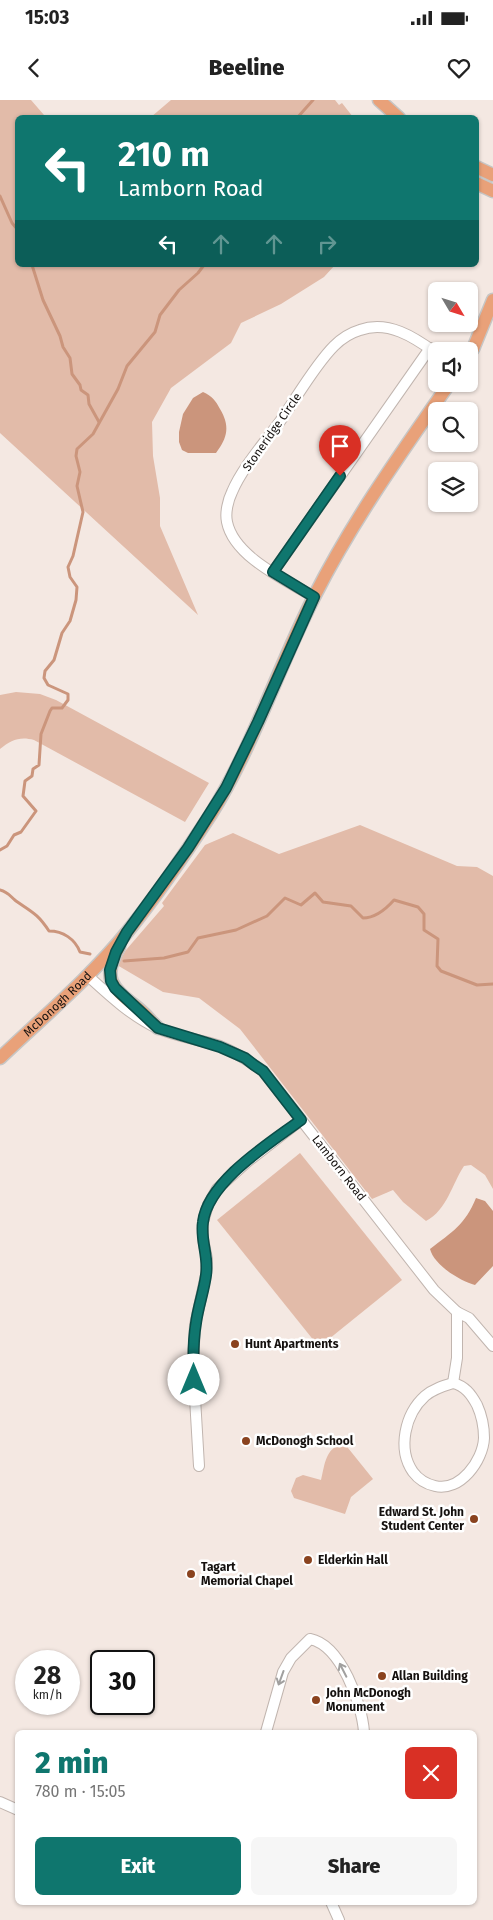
<!DOCTYPE html>
<html lang="en">
<head>
<meta charset="utf-8">
<style>
	body { margin:0; font-family:"Fira Sans",sans-serif; background:#f6f6f6; color:#222; height:100vh; display:flex; flex-direction:column; font-size:19px; white-space:nowrap }
	* { box-sizing:border-box; margin:0 }
	p { font-size:16px; color:#767676 }
	.icon { flex:none; width:28px; height:28px; fill:none; stroke:currentColor; stroke-width:2; stroke-linecap:round; stroke-linejoin:round }
	.map { position:relative; flex:1; overflow:hidden }
	.side { position:absolute; left:15px; top:1630px; width:462px; height:175px; display:flex; flex-direction:column; background:#fff; border-radius:8px; box-shadow:0 1px 4px #0004 }
	.side>* { flex:none }
	.guide { position:absolute; left:15px; top:15px; width:464px; height:152px; border-radius:8px; box-shadow:0 1px 4px #0004; background:#0f766e; color:#fff; overflow:hidden }
	.needle { width:32px; rotate:128deg }
	.buttons { position:absolute; left:428px; top:182px; display:grid; gap:10px }
	.buttons a { display:grid; place-items:center; width:50px; height:50px; border-radius:8px; background:#fff; box-shadow:0 1px 4px #0004; font-size:25px }
	.speed { position:absolute; left:15px; top:1550px; display:flex; gap:10px; font-size:25px; font-weight:700; text-align:center }
	.speed>* { display:grid; place-content:center; width:65px; height:65px; border-radius:50%; background:#fff; box-shadow:0 1px 4px #0004; line-height:1 }
	.speed small { font-size:12px; font-weight:400 }
	.speed .limit { border:2px solid #111; border-radius:8px; background:#fff; color:#111 }
	.pin { position:absolute; display:grid; place-items:center; width:42px; height:42px; color:#fff; margin:-51px -21px; border-radius:50% 50% 50% 0; rotate:-45deg; box-shadow:0 0 5px #0007 }
	.pin .icon { rotate:45deg }
	.me { position:absolute; width:55px; margin:-28px; rotate:0deg; stroke-linejoin:round; filter:drop-shadow(0 0 4px #0008) }
	.turn { display:flex; align-items:center; gap:18px; height:105px; padding:0 20px; font-size:22px }
	.turn .icon { width:65px; height:65px; stroke-width:2.5 }
	.turn b { display:block; font-size:35px; line-height:42px }
	.lanes { display:flex; align-items:center; height:48px; padding:0 20px; background:#0003; justify-content:center; gap:25px; direction:ltr }
	.lanes .off { opacity:.35 }
	.round { display:grid; place-items:center; flex:none; width:52px; height:52px; border-radius:8px; background:#f6f6f6 }
	.head { display:flex; align-items:center; justify-content:space-between; height:85px; padding:0 20px }
	h1 { font-size:30px; font-weight:800; line-height:38px; color:#0f766e }
	.cta { display:flex; gap:10px; margin-top:auto; padding:10px 20px }
	.cta a { flex:1; height:58px; border-radius:8px; background:#0f766e; color:#fff; font-size:20px; font-weight:800; line-height:58px; text-align:center }
	.cta a+a { background:#f6f6f6; color:#222 }
	.status { display:flex; justify-content:space-between; align-items:center; height:35px; padding:0 25px; background:#fff; direction:ltr }
	.status svg { height:14px; fill:currentColor }
	header { display:flex; justify-content:space-between; align-items:center; height:65px; padding:0 20px; background:#fff; font-size:22px; font-weight:800 }
	.map>svg:first-child { display:block }
	.green { fill:#e2bba9 }
	.water { fill:#cb957c }
	.lines { fill:none; stroke-linecap:round; stroke-linejoin:round }
	.stream { stroke:#cb957c; stroke-width:3 }
	.minor-casing { stroke:#c1b5af; stroke-width:12 }
	.major-casing { stroke:#c7c6c5; stroke-width:15 }
	.minor { stroke:#fff; stroke-width:10 }
	.major { stroke:#e9a179; stroke-width:12 }
	.oneway { stroke:#a1a09f }
	.route-casing { stroke:#0a4d48; stroke-width:12 }
	.route { stroke:#0f766e; stroke-width:9 }
	.poi-dot { fill:#8a431f; stroke:#fff; stroke-width:2 }
	.labels { text-anchor:middle; stroke-width:5; stroke-linejoin:round; paint-order:stroke }
	.street-label { font-size:12px; fill:#15110f; stroke:#fff }
	.poi-label { font-size:12px; font-weight:bold; fill:#15110f; stroke:#fff; text-anchor:start }
</style>
</head>
<body>
<div class="status"><b>15:03</b><svg viewBox="0 0 49 12"><path d="M0 12V9h3v3zM5 12V6h3v6zM10 12V3h3v9zM15 12V0h3v12zM26 1h20v11H26zM47 4h2v5h-2z"/></svg></div>
<header><svg class="icon" aria-label="back" viewBox="0 0 24 24"><path d="M15 5l-7 7 7 7"/></svg>Beeline<svg class="icon" aria-label="heart" viewBox="0 0 24 24"><path d="M12 20l-8-8c-3-5 5-10 8-4 3-6 11-1 8 4z"/></svg></header>
<div class="map">
<svg width="493" height="1820" viewBox="0 0 493 1820">
	<rect width="100%" height="100%" fill="#f4e8e2"/>
	<g class="green">
		<path d="M0,0H31L44,15L54,17L18,18V165H335L324,177L281,204L241,223L231,243L171,288L152,322L153,356L160,398V426L198,515L0,333Z"/>
		<path d="M171,0H335L339,5L342,3L353,17H151Z"/>
		<path d="M16,592L40,594L56,600L209,683L185,722L34,640C20,636 11,640 0,649V595Z"/>
		<path d="M360,725L457,766L477,767L493,776V1089L485,1075L471,1065L464,1066C452,1084 447,1110 426,1121L403,1102L393,1090L372,1099L240,929L199,898L163,892L117,865L126,850L164,806L162,803L205,745L233,733L279,754Z"/>
		<path d="M300,1053L402,1180L319,1247L217,1120Z"/>
		<path d="M344,1343L373,1379L351,1397L345,1414L294,1398L291,1391L296,1378L303,1375L321,1380C325,1364 325,1348 344,1343Z"/>
	</g>
	<g class="water">
		<path d="M203,292C212,296 216,301 220,309C230,326 228,337 216,353H188L182,350L179,342V332L183,314L193,298Z"/>
		<path d="M476,1098L485,1101L493,1111V1166L475,1185C460,1181 434,1165 430,1149C452,1132 465,1125 476,1098Z"/>
	</g>
	<g class="lines">
		<g class="stream">
			<path d="M297,18L313,0"/>
			<path d="M0,96L12,123L18,130"/>
			<path d="M32,165L43,200L60,236L63,247L70,258L72,274L80,285L81,290L88,295L89,304L99,322"/>
			<path d="M0,750L7,746L14,735L21,732L36,711L23,696L25,681L32,676L33,669L39,665L41,634L50,611L52,608H62L68,600V594L48,585L44,578L45,571L54,560L62,533L70,521L76,500L77,487L70,477L68,467L73,456L83,412L77,386L80,372L76,356L77,349L93,334L118,289L127,266L155,232L160,215L179,190L198,173L204,165"/>
			<path d="M0,790C8,792 10,796 16,801C32,812 38,814 49,831C63,831 75,839 80,852L90,854"/>
			<path d="M124,861L164,858L188,852L198,838L236,830L267,816L285,798L301,805L315,793L323,802L351,806L363,818C375,818 386,809 394,800L418,807L424,814V830L438,839L437,866L441,871L477,885L493,884"/>
		</g>
		<g class="minor-casing">
			<g id="minor">
				<path d="M273,472L430,248"/>
				<path d="M314,497C286,480 234,457 227,422C225,413 228,400 232,392C242,368 265,342 281,320C297,297 315,265 334,246C341,239 350,233 360,230C388,220 414,237 436,253"/>
				<path d="M87,875C109,895 130,915 157,928C177,937 199,939 220,946C235,952 249,961 263,971L434,1190L457,1212L469,1218L493,1246"/>
				<path d="M453,1283C465,1286 471,1294 477,1305C482,1316 484,1326 484,1338C483,1361 460,1392 435,1386C426,1384 419,1380 413,1372C397,1349 405,1314 425,1296C433,1289 443,1286 453,1283Z"/>
				<path d="M453,1283L457,1258V1212"/>
				<path d="M199,1366L193,1264L195,1225L206,1175L207,1159L203,1139V1122L208,1105L217,1089L247,1062L301,1020"/>
				<path d="M266,1632L283,1572L291,1558L310,1539C341,1545 362,1604 364,1632"/>
				<path d="M0,1702L18,1710"/>
				<path d="M331,1802L339,1820"/>
			</g>
		</g>
		<g class="major-casing">
			<g id="major">
				<path d="M379,0L399,18"/>
				<path d="M476,67L493,75"/>
				<path d="M476,83L493,91"/>
				<path d="M473,249L493,200"/>
				<path d="M119,847C99,882 116,890 141,911C147,916 152,923 158,928"/>
				<path id="s1" d="M0,958C43,917 90,878 128,831C158,794 185,754 211,714C254,645 278,567 315,495C353,420 401,353 449,284"/>
			</g>
		</g>
		<use href="#minor" class="minor"/>
		<use href="#major" class="major"/>
	</g>
	<defs><path id="oneway-shaft" d="M-6 0H5M1.5-3L5.5 0L1.5 3" fill="none" stroke-width="1.6" stroke-linecap="round" stroke-linejoin="round" transform="scale(1.25)"/></defs>
	<g class="oneway">
		<use href="#oneway-shaft" transform="translate(343 1570) rotate(-117)"/>
		<use href="#oneway-shaft" transform="translate(281 1578) rotate(110)"/>
	</g>
	<g class="lines">
		<g class="route-casing">
			<path id="route" d="M194,1280C193,1261 193,1241 196,1223C198,1207 204,1191 206,1175C209,1156 200,1140 203,1122C208,1081 270,1043 301,1020L263,971L254,965L245,958L220,947L158,928L115,888L111,881L110,870L116,852L127,832L188,748L226,688L258,622L314,497L273,472L340,376"/>
		</g>
		<use href="#route" class="route"/>
	</g>
	<g class="poi-dot">
		<circle cx="235" cy="1244" r="5"/>
		<circle cx="246" cy="1341" r="5"/>
		<circle cx="474" cy="1419" r="5"/>
		<circle cx="308" cy="1460" r="5"/>
		<circle cx="191" cy="1474" r="5"/>
		<circle cx="382" cy="1576" r="5"/>
		<circle cx="316" cy="1600" r="5"/>
	</g>
	<g class="labels">
		<g class="street-label">
			<text transform="translate(272 332) rotate(-55)" y="4">Stoneridge Circle</text>
			<text dy="4" stroke="none"><textPath href="#s1" startOffset="79">McDonogh Road</textPath></text>
			<text transform="translate(339 1068) rotate(52)" y="4">Lamborn Road</text>
		</g>
		<g class="poi-label">
			<text x="245" y="1248">Hunt Apartments</text>
			<text x="256" y="1345">McDonogh School</text>
			<text x="464" y="1416" text-anchor="end">Edward St. John<tspan x="464" dy="14">Student Center</tspan></text>
			<text x="318" y="1464">Elderkin Hall</text>
			<text x="201" y="1471">Tagart<tspan x="201" dy="14">Memorial Chapel</tspan></text>
			<text x="392" y="1580">Allan Building</text>
			<text x="326" y="1597">John McDonogh<tspan x="326" dy="14">Monument</tspan></text>
		</g>
	</g>
</svg>
<div class="buttons">
<a><svg class="needle" viewBox="-14 -14 28 28"><path d="M0-13l5 13h-10z" fill="#e53935"/><path d="M0 13l5-13h-10z" fill="#767676"/></svg></a>
<a><svg class="icon" aria-label="sound" viewBox="0 0 24 24"><path d="M4 9h4l5-4v14l-5-4H4zM17 9q2 3 0 6"/></svg></a>
<a><svg class="icon" aria-label="search" viewBox="0 0 24 24"><circle cx="10" cy="10" r="6"/><path d="M15 15l6 6"/></svg></a>
<a><svg class="icon" aria-label="layers" viewBox="0 0 24 24"><path d="M12 4l9 5-9 5-9-5zM3 14l9 5 9-5"/></svg></a>
</div>
<div class="speed"><div>28<small>km/h</small></div><div class="limit">30</div></div>
<div class="pin" style="left:340px;top:376px;background:#d93025"><svg class="icon" aria-label="arrive" viewBox="0 0 24 24"><path d="M6 21V4h12l-3 4 3 4H6"/></svg></div>
<svg class="me" style="left:194px;top:1280px" viewBox="-20 -20 40 40"><circle r="19" fill="#fff"/><path d="M0-13L10 11 0 6-10 11z" fill="#0f766e"/></svg>
<div class="guide">
<div class="turn"><svg class="icon" aria-label="left" viewBox="0 0 24 24"><path d="M17 20v-9H6M10 6l-5 5 5 5"/></svg><div><b>210 m</b>Lamborn Road</div></div>
<div class="lanes"><svg class="icon" aria-label="left" viewBox="0 0 24 24"><path d="M17 20v-9H6M10 6l-5 5 5 5"/></svg><svg class="icon off" aria-label="ahead" viewBox="0 0 24 24"><path d="M12 20V5M6 11l6-6 6 6"/></svg><svg class="icon off" aria-label="ahead" viewBox="0 0 24 24"><path d="M12 20V5M6 11l6-6 6 6"/></svg><svg class="icon off" aria-label="right" viewBox="0 0 24 24"><path d="M7 20v-9h11M14 6l5 5-5 5"/></svg></div>
</div>
<section class="side">
<div class="head"><div><h1>2 min</h1><p>780 m · 15:05</p></div><a class="round" style="background:#d93025;color:#fff"><svg class="icon" aria-label="close" viewBox="0 0 24 24"><path d="M6 6l12 12M18 6L6 18"/></svg></a></div>
<div class="cta"><a>Exit</a><a>Share</a></div>
</section>
</div>
</body>
</html>
